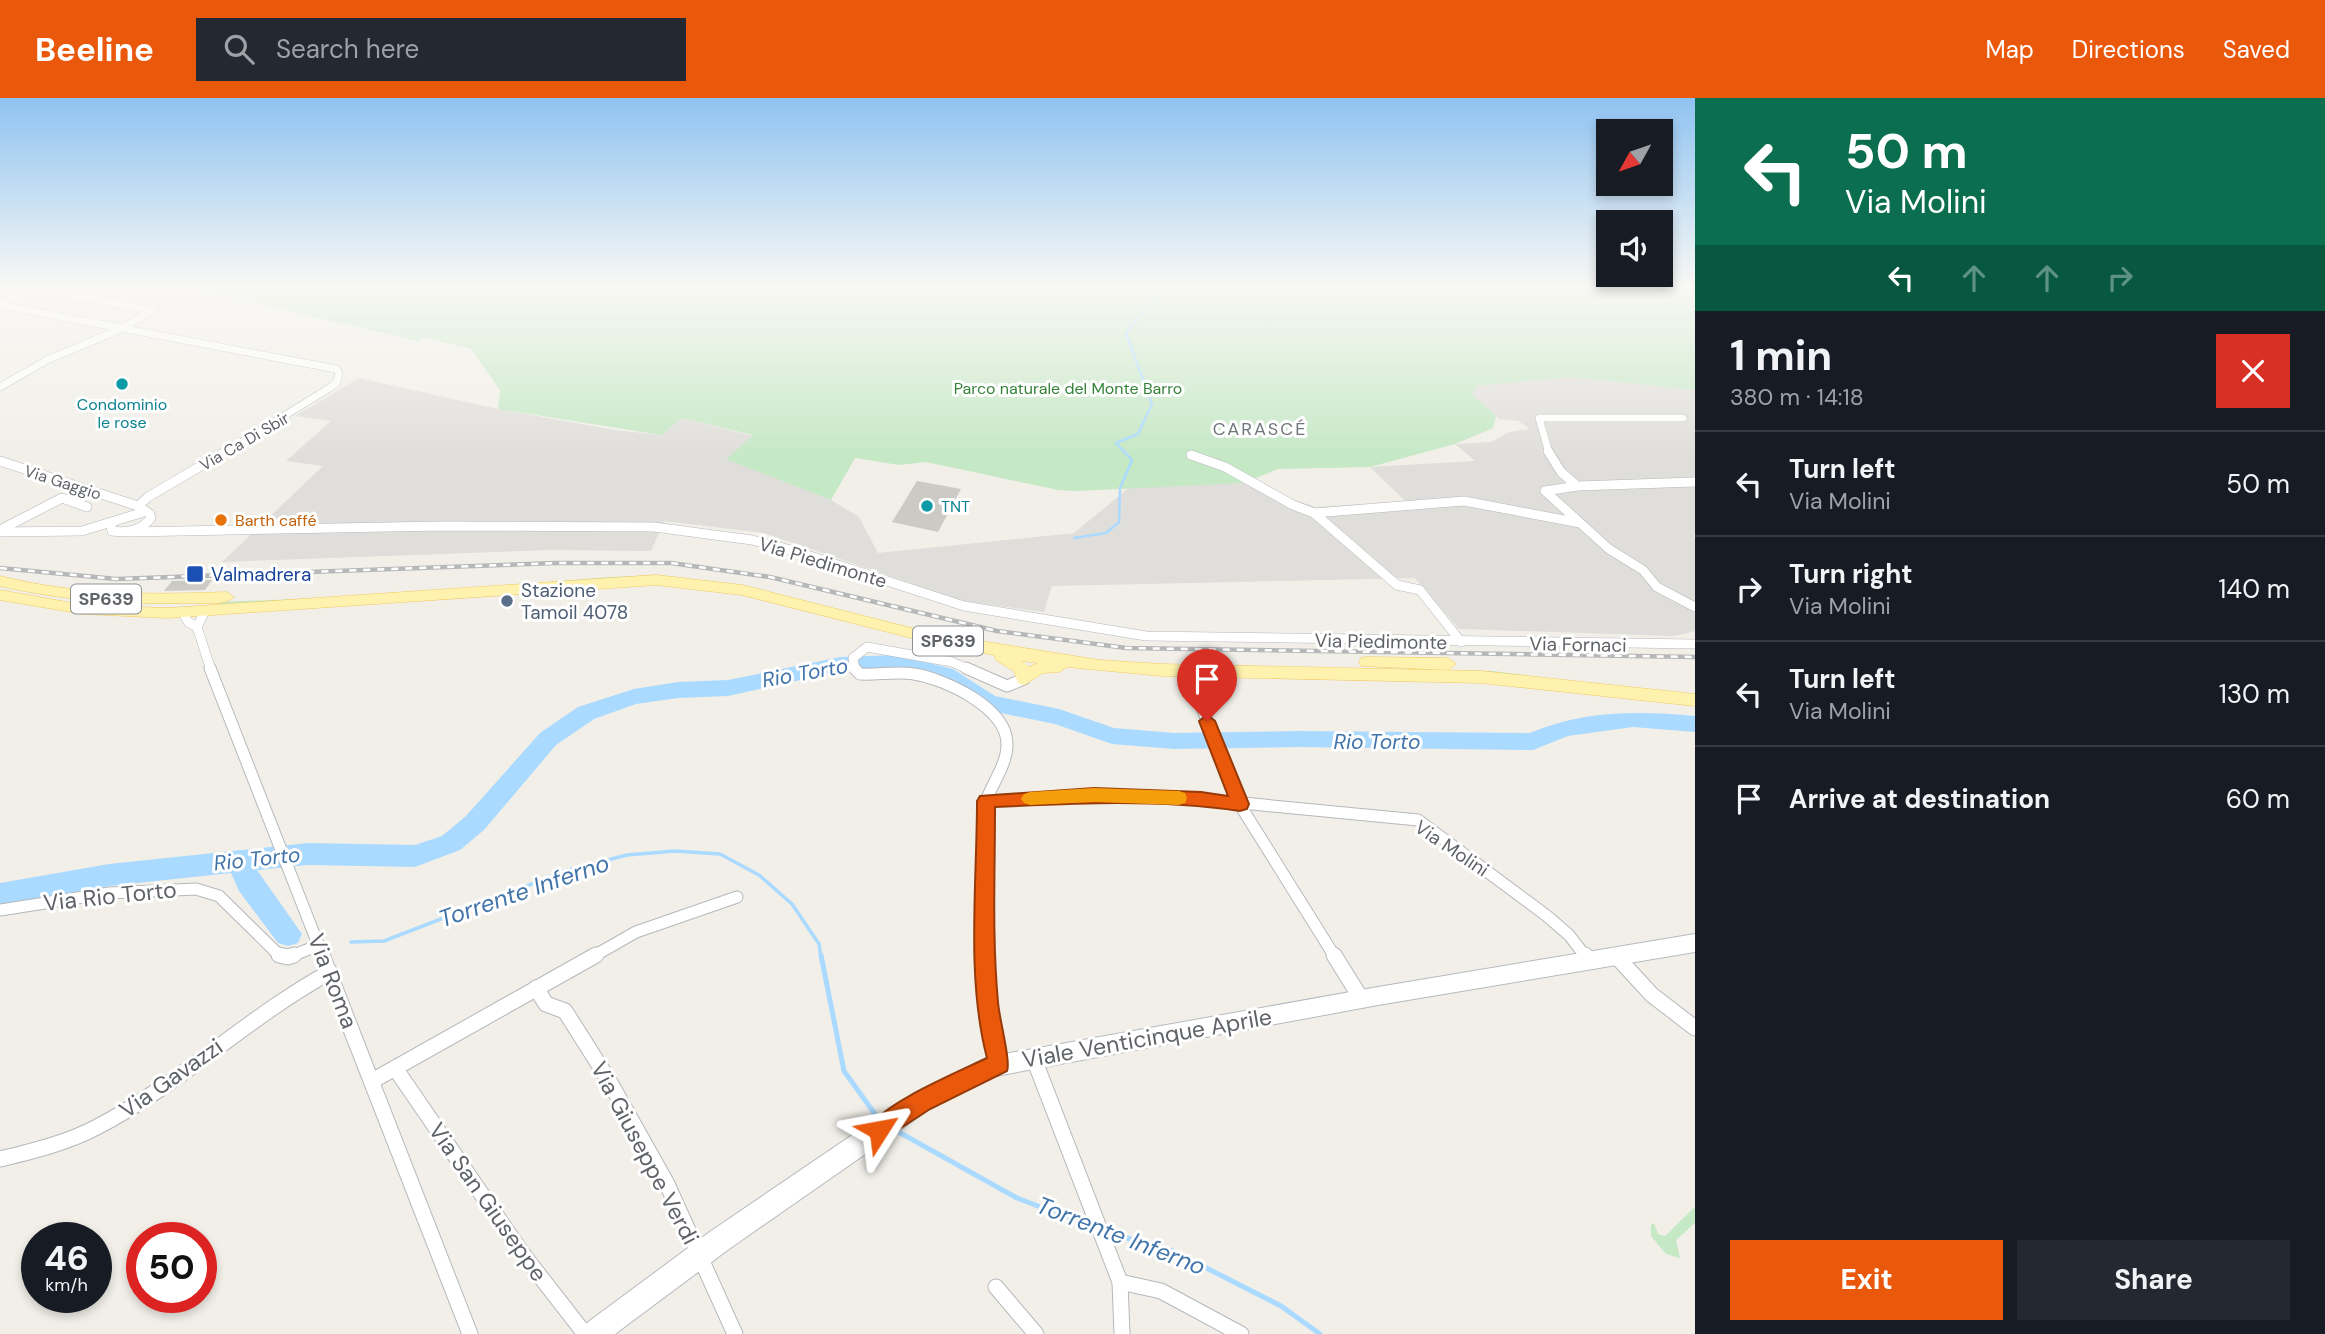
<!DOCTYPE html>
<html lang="en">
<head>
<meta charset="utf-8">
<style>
	body { margin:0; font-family:"DM Sans",sans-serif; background:#242831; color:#f1f3f6; height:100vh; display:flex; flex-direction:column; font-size:26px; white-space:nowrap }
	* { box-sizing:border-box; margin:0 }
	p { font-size:23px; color:#9ea1a6 }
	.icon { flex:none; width:38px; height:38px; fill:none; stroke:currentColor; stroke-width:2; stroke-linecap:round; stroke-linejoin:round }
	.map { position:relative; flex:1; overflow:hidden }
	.sheet { display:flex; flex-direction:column; background:#171b24; width:630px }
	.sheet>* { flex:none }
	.top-card { background:#0b6e4f; color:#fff; overflow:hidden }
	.needle { width:46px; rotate:230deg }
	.controls { position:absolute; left:1596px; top:21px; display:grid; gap:14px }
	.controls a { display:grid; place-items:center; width:77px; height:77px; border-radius:0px; background:#171b24; box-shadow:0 4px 10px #0003; font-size:35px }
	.speed { position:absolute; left:21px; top:1124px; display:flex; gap:14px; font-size:35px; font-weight:700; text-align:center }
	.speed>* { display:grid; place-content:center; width:91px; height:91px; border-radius:50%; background:#171b24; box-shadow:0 4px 10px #0003; line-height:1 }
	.speed small { font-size:18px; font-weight:400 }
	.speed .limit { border:10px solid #d22; background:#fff; color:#111 }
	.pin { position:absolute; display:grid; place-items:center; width:60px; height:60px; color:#fff; margin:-72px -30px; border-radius:50% 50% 50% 0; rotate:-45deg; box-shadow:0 0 7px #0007 }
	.pin .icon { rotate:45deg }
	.me { position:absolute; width:77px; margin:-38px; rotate:56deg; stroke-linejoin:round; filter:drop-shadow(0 0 5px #0008) }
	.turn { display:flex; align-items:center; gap:24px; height:147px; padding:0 35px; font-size:32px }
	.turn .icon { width:91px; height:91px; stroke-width:2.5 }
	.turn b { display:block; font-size:49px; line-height:60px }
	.lanes { display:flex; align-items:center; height:66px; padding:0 35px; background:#0003; justify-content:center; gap:35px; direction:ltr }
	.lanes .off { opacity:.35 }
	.round { display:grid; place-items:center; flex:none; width:74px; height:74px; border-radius:0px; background:#242831 }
	.head { display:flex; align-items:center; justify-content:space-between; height:119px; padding:0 35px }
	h1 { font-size:42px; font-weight:700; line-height:52px }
	.button { display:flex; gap:14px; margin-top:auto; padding:14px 35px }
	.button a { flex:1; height:80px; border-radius:0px; background:#ea580c; color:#fff; font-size:28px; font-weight:700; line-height:80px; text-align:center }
	.button a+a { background:#242831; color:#f1f3f6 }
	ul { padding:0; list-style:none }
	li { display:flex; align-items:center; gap:21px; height:105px; padding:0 35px; border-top:2px solid #363941 }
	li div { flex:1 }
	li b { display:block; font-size:26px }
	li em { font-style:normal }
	header { display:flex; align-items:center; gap:42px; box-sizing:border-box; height:98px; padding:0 35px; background:#ea580c; color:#fff }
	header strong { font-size:33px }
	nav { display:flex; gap:38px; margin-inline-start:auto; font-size:24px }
	.search { width:490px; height:63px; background:#242831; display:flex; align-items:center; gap:18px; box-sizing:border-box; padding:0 24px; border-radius:0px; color:#9ea1a6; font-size:26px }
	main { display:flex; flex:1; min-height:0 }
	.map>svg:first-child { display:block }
	.industrial { fill:#e0deda }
	.green { fill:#c5e8c5 }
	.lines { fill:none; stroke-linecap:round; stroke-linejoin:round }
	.stream-far2 { stroke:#aadaff; stroke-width:2.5 }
	.stream-far1 { stroke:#aadaff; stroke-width:3.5 }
	.stream { stroke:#aadaff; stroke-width:5 }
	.river { fill:#aadaff; fill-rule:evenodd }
	.building { fill:#cccac5 }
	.minor-far3-casing { stroke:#b5b8bc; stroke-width:8 }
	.minor-far2-casing { stroke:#b5b8bc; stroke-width:10 }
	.minor-far1-casing { stroke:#b5b8bc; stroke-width:13 }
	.minor-casing { stroke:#b5b8bc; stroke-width:17 }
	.secondary-casing { stroke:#b6babf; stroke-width:2 }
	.primary-casing { stroke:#f2c960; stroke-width:1 }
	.minor-far3 { stroke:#fff; stroke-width:7 }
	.minor-far2 { stroke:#fff; stroke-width:9 }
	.minor-far1 { stroke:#fff; stroke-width:11 }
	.minor { stroke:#fff; stroke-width:15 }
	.secondary { fill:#fff; fill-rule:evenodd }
	.primary { fill:#fff2af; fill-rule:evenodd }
	.rail-casing { stroke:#b6b7b8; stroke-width:4.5 }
	.rail { stroke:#fff; stroke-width:2.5; stroke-dasharray:7; stroke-linecap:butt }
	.route { fill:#ea580c; stroke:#983908; stroke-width:2 }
	.slow { fill:#f59e0b }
	.culture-dot { fill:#0f9aa8; stroke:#fff; stroke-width:2.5 }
	.food-dot { fill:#e8710a; stroke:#fff; stroke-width:2.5 }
	.transit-dot { fill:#1a4fb4; stroke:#fff; stroke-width:2.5 }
	.service-dot { fill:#5c6f8a; stroke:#fff; stroke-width:2.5 }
	.labels { text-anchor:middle; stroke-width:6; stroke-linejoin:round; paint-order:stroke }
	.far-park-label { font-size:16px; fill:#348238; stroke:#fff }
	.far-culture-label { font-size:16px; fill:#0d838f; stroke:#fff }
	.far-street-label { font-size:16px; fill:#5f6368; stroke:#fff }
	.far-food-label { font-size:16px; fill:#c56008; stroke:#fff; text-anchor:start }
	.far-neighbourhood-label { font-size:18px; letter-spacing:2px; fill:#70757a; stroke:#fff }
	.shield { fill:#fff; stroke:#8f9295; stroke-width:2 }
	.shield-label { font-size:18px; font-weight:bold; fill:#5f6368 }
	.street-label { font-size:19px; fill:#5f6368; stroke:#fff }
	.transit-label { font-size:19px; fill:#164399; stroke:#fff; text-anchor:start }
	.service-label { font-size:19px; fill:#4e5e75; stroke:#fff; text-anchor:start }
	.water-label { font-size:21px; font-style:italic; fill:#4174aa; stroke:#fff }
	.near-street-label { font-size:23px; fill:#5f6368; stroke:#fff }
	.near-water-label { font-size:24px; font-style:italic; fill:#4174aa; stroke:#fff }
</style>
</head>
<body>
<header>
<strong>Beeline</strong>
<div class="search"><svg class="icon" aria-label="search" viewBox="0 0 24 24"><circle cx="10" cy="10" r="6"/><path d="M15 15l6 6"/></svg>Search here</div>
<nav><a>Map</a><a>Directions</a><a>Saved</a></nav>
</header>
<main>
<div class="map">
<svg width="1695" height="1236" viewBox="0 0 1695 1236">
	<rect width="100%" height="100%" fill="#f1efe8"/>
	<path class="industrial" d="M1570,279L1695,292V533L1674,538L1459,531L1415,480L1052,488L1044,514L963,503L764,435L664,423L651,453L549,452L222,464L323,368L286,363L331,323L295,318L359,280L498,311L615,332L661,337L682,320L754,338L727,361L831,402L859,419L878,455L1074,435L1131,388L1244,385L1316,409L1405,403L1370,369L1475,363L1455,346L1491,344L1509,334L1530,331L1518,323L1499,321L1472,296L1477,288Z"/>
	<g class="green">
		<path d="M184,189H1695V292L1570,279L1477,288L1472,296L1496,318L1493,330L1455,346L1370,369L1278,371L1244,385L1077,393L1058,392L926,364L899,367L855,360L831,402L726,361L753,337L682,320L661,337L498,311L500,292L471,251L423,239L418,243Z"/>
		<path d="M660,478L737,486L945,538L1064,558L1144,566L1493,573L1695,599L1493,575L1167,568L1061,559L939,538L774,495L734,487L668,479L614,480L402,498L216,507L220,504L396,497L609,479Z"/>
		<path d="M1695,1109V1125L1676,1142L1680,1160L1666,1156L1651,1138V1127L1654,1125L1658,1136L1665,1138Z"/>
	</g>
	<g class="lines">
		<path class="stream-far2" d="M1074,440L1106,435L1119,424L1120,390L1132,362L1116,345L1138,336L1152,306L1126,235L1143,213L1170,189"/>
		<path class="stream-far1" d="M351,844L384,843L568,772L627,757L675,753L720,756L759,777L792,806L819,846L821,859"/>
		<g class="stream">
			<path d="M821,857L844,973L880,1023"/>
			<path d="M895,1032L1017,1100L1095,1130"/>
			<path d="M1106,1134L1173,1153L1281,1208L1320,1236"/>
		</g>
		<path class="river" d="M897,557L953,571L995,598L1059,611L1114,630L1174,635L1299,633L1530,635C1584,612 1638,613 1695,618V634L1633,629L1568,638L1533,652L1299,649L1174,651L1112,646L1055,626L981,611L937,581L920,576L897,571L841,573L728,598L678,600L636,606L594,621L556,647L484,732L460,752L415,769L308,767L257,772L302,836L298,845L288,848L278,845L239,793L231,775L109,788L0,807V785L109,766L308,745L415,747L442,738L466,718L540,635L578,609L634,591L678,584L728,582L841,559Z"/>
	</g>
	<g class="building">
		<path d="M917,383L961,391L938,434L892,424Z"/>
		<path d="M212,482L205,492L164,493L172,483Z"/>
	</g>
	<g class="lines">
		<g class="minor-far3-casing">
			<g id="minor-far3">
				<path d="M36,191L153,212"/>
				<path d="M0,205L40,189"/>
				<path d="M0,207L336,271L339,275L337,284L331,289L224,355"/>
				<path d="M0,289L47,262L121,231L153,212"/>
				<path d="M1549,355L1539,320H1683"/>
			</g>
		</g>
		<g class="minor-far2-casing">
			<g id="minor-far2">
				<path d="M1548,353L1561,374L1577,388L1695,384"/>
				<path d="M1191,357L1225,369L1293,407L1314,415L1397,487L1420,492L1461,544"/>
				<path d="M0,363L138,408L150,416L151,420C141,433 128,435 112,433L111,426"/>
				<path d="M1577,388L1545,393L1609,451L1643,472L1657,489L1695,509"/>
				<path d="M138,408L148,399L226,353"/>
				<path d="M1314,415L1464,403L1580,425"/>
				<path d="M0,432L62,400L87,409"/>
				<path d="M0,434L82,433L144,414"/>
				<path d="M130,434L442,428L654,429L752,442L795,453L964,508L1146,538L1695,546"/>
				<path d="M205,513L197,529L211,572"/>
				<path d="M183,514L188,524L197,529"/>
				<path d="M855,572L853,560L867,549L952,564L970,572"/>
			</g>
		</g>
		<g class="minor-far1-casing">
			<g id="minor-far1">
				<path d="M210,570L323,859"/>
				<path d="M854,570L860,576C878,577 896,573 914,576C945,581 1008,610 1007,647C1007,666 992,686 986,703"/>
				<path d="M966,570L1007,588L1024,581"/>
				<path d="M1201,607L1240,707L1335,859"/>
				<path d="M0,812L109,795L196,791L219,798L279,857L286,859"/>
				<path d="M289,859L319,847"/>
				<path d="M592,859L636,834L737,799"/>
				<path d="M986,859V703L1094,697L1201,701L1418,722L1547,818L1569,837L1586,859"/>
			</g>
		</g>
		<g class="minor-casing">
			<g id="minor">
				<path d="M279,857L288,859L294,857"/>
				<path d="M322,857L470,1236"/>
				<path d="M986,857L989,930L999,965"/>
				<path d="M1334,857L1362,902"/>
				<path d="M1585,857L1589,862"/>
				<path d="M1616,858L1652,897L1695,930"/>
				<path d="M536,890L546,906L565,913L608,981L667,1086L735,1236"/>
				<path d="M1034,961L1120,1184L1122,1236"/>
				<path d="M395,970L522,1155L585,1236"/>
				<path d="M372,983L596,857"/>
				<path d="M0,1061C33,1053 67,1045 97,1029C180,986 248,919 330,874"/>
				<path d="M1120,1184L1161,1193L1241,1236"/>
				<path d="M996,1189L1036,1236"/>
			</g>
		</g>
		<g class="secondary-casing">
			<path id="secondary" d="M1695,836V854L1378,907L991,979L930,1011L729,1151L615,1236H580L584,1227L711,1133L914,995L988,959L1378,889Z"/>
		</g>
		<g class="primary-casing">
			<g id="primary">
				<path d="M656,477L742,487L931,535L1099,562L1162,566L1481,573L1695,596V608L1481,585L1162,578L1067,569L1059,574L1043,575L1024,587L1018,585L1014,573L996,562L994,557L931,545L742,497L656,487L168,520L83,516L0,502V492L83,507L168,510ZM1022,563L1038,565L1029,569Z"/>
				<path d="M0,478C75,497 149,497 226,494L234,499C225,508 205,505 192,505C127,507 64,503 0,488Z"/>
				<path d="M1367,559L1448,560L1456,566L1448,572L1361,568L1359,564L1361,560Z"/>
			</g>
		</g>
		<use href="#minor-far3" class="minor-far3"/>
		<use href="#minor-far2" class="minor-far2"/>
		<use href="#minor-far1" class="minor-far1"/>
		<use href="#minor" class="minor"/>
		<use href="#secondary" class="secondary"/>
		<use href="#primary" class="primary"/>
		<g class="rail-casing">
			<path id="rail" d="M0,470L116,481L556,465H671L770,479L997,533L1126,550L1695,559"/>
		</g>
		<use href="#rail" class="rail"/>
	</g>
	<linearGradient id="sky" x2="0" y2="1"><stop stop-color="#8fc3f1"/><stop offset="0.52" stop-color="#f9f8f5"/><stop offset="1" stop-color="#f9f8f5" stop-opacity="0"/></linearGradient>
	<rect width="1695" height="362" fill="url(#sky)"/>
	<path class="route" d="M1207,617L1215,623L1249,706L1247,711L1240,713C1159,701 1077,705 995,709C995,774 992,840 998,904C999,920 1011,963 1007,973L930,1011L879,1044L871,1040L868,1032C878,1007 960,973 987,960C966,880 977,786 977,703L980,698L1094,690L1201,694L1228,698L1199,623Z"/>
	<path class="slow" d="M1094,690L1179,693L1185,695L1187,700L1185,705L1179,707L1094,704L1030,707L1024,705L1021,701L1024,696L1030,694Z"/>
	<g class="culture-dot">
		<circle cx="122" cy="286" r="7"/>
		<circle cx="927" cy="408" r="7"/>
	</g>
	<circle class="food-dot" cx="221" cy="422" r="7"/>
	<rect class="transit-dot" x="186" y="467" width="18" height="18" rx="3.5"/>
	<circle class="service-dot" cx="507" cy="503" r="7"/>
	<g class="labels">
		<g class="far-park-label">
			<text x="1068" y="296">Parco naturale del Monte Barro</text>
		</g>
		<g class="far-culture-label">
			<text x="122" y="312">Condominio<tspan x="122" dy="18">le rose</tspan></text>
			<text x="941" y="414" text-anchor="start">TNT</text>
		</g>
		<g class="far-street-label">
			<text transform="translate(244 343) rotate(-30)" y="6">Via Ca Di Sbir</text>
			<text transform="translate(63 384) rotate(18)" y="6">Via Gaggio</text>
		</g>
		<g class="far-food-label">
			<text x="235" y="428">Barth caffé</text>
		</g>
		<g class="far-neighbourhood-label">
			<text x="1260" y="337">CARASCÉ</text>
		</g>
		<g class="shield">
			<rect x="71" y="486.5" width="70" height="29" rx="5"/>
			<rect x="913" y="528.5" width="70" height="29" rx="5"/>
		</g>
		<g class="shield-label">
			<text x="106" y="507">SP639</text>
			<text x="948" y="549">SP639</text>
		</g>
		<g class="street-label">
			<text transform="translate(823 464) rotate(17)" y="7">Via Piedimonte</text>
			<text transform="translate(1381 543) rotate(1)" y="7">Via Piedimonte</text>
			<text transform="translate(1578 546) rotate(1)" y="7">Via Fornaci</text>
			<text transform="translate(1452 750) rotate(34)" y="7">Via Molini</text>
		</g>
		<g class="transit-label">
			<text x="211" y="483">Valmadrera</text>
		</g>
		<g class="service-label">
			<text x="521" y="499">Stazione<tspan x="521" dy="22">Tamoil 4078</tspan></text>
		</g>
		<g class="water-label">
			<text transform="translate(805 575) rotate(-10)" y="7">Rio Torto</text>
			<text x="1377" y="651">Rio Torto</text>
			<text transform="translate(257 761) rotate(-6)" y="7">Rio Torto</text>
		</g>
		<g class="near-street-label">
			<text transform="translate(110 798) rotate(-6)" y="8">Via Rio Torto</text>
			<text transform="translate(333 883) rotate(69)" y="8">Via Roma</text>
			<text transform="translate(1147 940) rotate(-10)" y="8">Viale Venticinque Aprile</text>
			<text transform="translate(171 980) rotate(-35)" y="8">Via Gavazzi</text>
			<text transform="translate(645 1055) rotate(62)" y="8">Via Giuseppe Verdi</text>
			<text transform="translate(488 1104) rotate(55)" y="8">Via San Giuseppe</text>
		</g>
		<g class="near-water-label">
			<text transform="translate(524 793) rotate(-19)" y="8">Torrente Inferno</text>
			<text transform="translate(1121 1138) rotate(21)" y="8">Torrente Inferno</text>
		</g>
	</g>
</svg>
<div class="controls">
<a><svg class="needle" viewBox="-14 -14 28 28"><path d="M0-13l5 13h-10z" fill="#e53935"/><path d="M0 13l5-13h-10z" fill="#9ea1a6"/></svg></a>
<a><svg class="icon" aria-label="sound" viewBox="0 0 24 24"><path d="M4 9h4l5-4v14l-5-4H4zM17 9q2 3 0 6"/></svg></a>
</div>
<div class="speed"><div>46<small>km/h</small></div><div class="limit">50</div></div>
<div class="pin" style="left:1207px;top:623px;background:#d93025"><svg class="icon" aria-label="arrive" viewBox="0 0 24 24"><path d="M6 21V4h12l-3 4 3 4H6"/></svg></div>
<svg class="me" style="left:879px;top:1032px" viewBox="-20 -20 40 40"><path d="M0-17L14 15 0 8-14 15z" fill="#ea580c" stroke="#fff" stroke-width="4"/></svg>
</div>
<section class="sheet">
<div class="top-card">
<div class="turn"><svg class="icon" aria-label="left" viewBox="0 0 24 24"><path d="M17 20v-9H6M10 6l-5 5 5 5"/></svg><div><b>50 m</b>Via Molini</div></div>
<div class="lanes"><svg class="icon" aria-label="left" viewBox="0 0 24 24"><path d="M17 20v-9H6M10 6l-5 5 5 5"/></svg><svg class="icon off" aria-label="ahead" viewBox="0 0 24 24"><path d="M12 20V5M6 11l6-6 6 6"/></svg><svg class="icon off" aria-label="ahead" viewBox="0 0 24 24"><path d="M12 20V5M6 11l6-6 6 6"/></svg><svg class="icon off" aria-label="right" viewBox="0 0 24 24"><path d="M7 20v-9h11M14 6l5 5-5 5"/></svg></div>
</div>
<div class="head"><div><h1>1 min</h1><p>380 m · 14:18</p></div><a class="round" style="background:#d93025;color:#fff"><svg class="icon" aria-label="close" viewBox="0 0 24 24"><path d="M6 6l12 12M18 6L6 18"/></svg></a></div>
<ul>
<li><svg class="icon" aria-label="left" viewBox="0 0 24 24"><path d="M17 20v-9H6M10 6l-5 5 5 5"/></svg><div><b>Turn left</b><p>Via Molini</p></div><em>50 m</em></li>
<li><svg class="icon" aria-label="right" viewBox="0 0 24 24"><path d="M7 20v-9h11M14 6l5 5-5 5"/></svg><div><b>Turn right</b><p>Via Molini</p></div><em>140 m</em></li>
<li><svg class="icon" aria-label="left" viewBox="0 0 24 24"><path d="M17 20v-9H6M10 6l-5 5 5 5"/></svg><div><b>Turn left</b><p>Via Molini</p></div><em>130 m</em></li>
<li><svg class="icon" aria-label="arrive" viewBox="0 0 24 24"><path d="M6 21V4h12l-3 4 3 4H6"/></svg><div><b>Arrive at destination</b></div><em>60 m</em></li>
</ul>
<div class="button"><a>Exit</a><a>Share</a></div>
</section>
</main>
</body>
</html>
